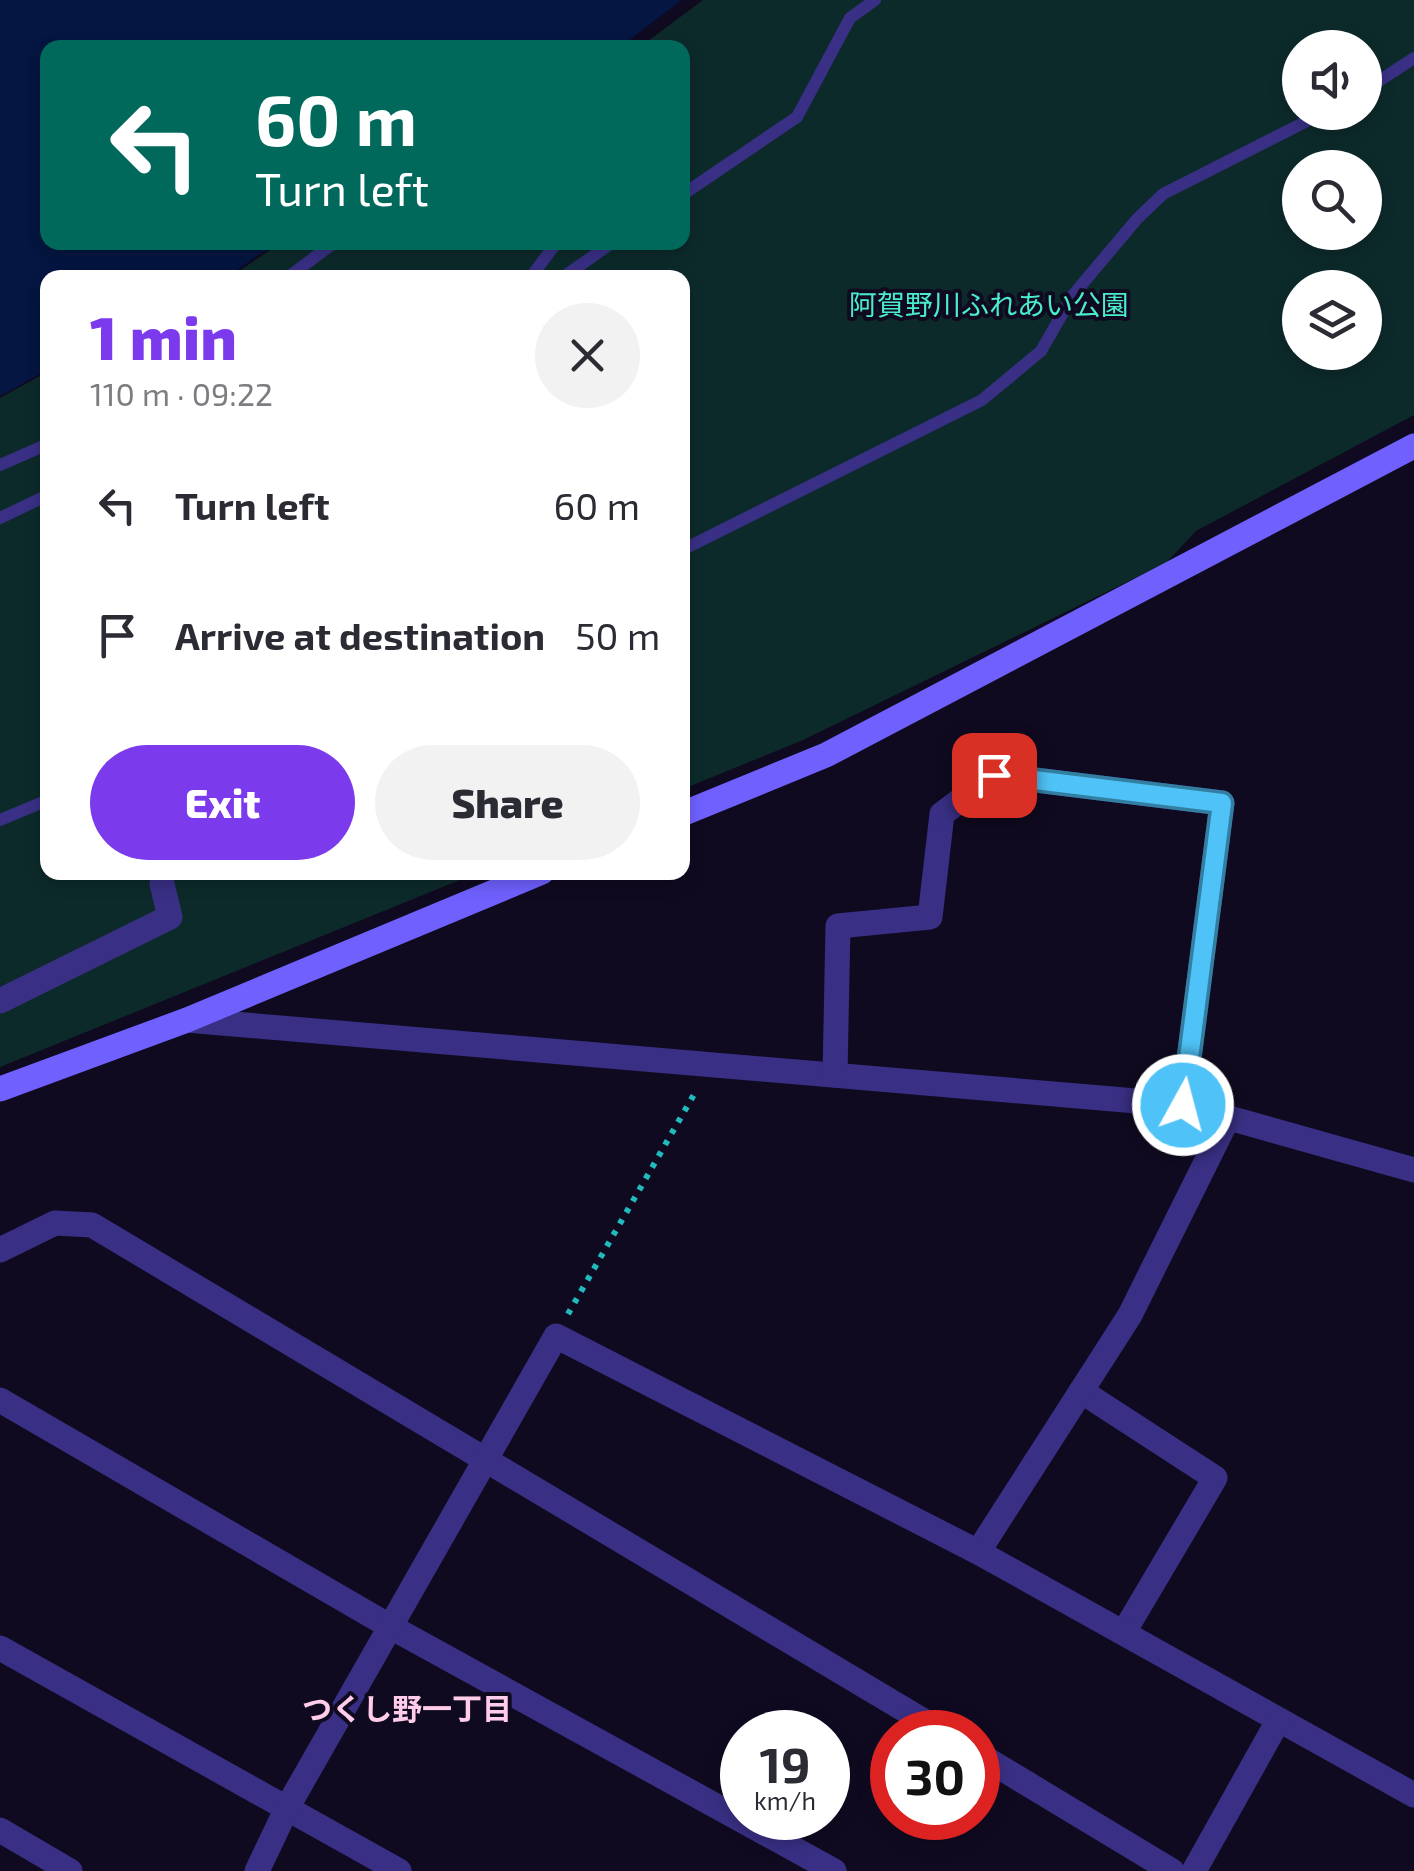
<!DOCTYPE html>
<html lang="en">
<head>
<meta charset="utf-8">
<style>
	body { margin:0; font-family:"Exo 2","Noto Sans JP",sans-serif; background:#f2f2f3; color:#2b2b33; height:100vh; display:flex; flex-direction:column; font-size:38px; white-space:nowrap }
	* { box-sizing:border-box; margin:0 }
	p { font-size:32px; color:#7c7c81 }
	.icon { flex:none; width:55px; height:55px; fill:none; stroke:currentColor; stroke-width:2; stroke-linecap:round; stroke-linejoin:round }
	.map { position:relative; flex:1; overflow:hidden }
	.details { position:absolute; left:40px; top:270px; width:650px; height:610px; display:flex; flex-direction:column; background:#fff; border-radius:20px; box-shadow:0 5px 15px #0003 }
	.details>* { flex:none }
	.guide { position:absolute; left:40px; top:40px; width:650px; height:210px; border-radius:20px; box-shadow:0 5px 15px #0003; background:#00695c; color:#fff; overflow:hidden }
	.controls { position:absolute; left:1282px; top:30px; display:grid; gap:20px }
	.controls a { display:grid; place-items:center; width:100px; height:100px; border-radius:50%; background:#fff; box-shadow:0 5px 15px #0003; font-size:50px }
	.speed { position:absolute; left:720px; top:1710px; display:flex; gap:20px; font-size:50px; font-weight:700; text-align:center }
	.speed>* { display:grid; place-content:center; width:130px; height:130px; border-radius:50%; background:#fff; box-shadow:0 5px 15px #0003; line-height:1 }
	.speed small { font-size:25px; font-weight:400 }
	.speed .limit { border:15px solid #d22; background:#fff; color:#111 }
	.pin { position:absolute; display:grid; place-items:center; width:85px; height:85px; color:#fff; margin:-42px; border-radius:20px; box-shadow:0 5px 15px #0006 }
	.me { position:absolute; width:110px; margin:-55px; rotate:7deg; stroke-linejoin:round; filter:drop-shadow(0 0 8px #0008) }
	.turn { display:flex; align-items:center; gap:35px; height:210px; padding:0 50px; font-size:45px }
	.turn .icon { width:130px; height:130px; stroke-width:2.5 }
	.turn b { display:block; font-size:70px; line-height:85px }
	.round { display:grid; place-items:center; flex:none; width:105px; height:105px; border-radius:52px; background:#f2f2f3 }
	.headline { display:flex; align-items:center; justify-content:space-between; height:170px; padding:0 50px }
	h1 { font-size:60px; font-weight:800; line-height:75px; color:#7c3aed }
	.cta { display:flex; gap:20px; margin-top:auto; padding:20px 50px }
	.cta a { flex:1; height:115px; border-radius:60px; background:#7c3aed; color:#fff; font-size:40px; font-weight:800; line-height:115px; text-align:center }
	.cta a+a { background:#f2f2f3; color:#2b2b33 }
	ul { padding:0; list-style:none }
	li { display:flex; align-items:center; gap:30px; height:130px; padding:0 50px }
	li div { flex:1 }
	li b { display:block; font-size:38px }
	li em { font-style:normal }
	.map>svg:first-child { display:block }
	.green { fill:#0d2a2b; fill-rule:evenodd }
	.water { fill:#041641 }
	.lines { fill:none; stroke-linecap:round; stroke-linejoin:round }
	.path { stroke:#20bcbd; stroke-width:6; stroke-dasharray:5 8; stroke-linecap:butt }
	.lane { stroke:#393085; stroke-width:12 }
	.street { stroke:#393085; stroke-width:25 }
	.secondary { stroke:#7061ff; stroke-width:25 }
	.route-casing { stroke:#337fa1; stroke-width:25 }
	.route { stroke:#4fc3f7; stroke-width:18 }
	.labels { text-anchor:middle; stroke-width:8; stroke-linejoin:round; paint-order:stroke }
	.park-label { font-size:28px; fill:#4aecce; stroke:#100a21 }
	.neighbourhood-label { font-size:30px; font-weight:bold; fill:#ffcce9; stroke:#100a21 }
</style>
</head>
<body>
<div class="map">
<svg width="1414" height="1871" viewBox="0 0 1414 1871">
	<rect width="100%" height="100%" fill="#100a21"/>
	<g class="green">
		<path d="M703,0H1414V415L1196,531L1166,563L803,740L683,789L682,278H229L280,243L682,242V48L640,47ZM1300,48H1365V112H1300ZM1300,168H1365V232H1300ZM1300,288H1365V352H1300Z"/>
		<path d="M47,372L48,872L477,873L0,1067V398Z"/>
	</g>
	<path class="water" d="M0,0H682L620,47L48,48V242L277,243L226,277L48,278L47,370L0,396Z"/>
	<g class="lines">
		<path class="path" d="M568,1314L696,1091"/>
		<g class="lane">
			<path d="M1365,90L1414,58"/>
			<path d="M682,195L797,117L850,18L875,0"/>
			<path d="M287,278L335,242"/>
			<path d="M530,278L557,242"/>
			<path d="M562,278L613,242"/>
			<path d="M0,465L48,444"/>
			<path d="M0,518L48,495"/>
			<path d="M682,550L982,400L1041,351L1073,295L1137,219L1163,194L1325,112"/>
			<path d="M0,820L48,800"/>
		</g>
		<g class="street">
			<path d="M0,1001L170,917L162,884"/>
			<path d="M187,1020L1183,1105L1414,1170"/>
			<path d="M835,1075L838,926L930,917L942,814L994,775L1222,803L1183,1105"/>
			<path d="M0,1250L55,1223L92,1225L942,1732"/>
			<path d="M1081,1391L1215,1478L1124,1632"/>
			<path d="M0,1400L391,1627L834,1871"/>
			<path d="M978,1552L1130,1315L1227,1120"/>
			<path d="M0,1648L399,1871"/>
			<path d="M978,1754L1172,1871"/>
			<path d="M0,1830L70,1871"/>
			<path d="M257,1871L287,1808L556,1336L978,1552L1414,1795"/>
			<path d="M1194,1871L1278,1721"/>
		</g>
		<g class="secondary">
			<path d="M682,814L826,755L1414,446"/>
			<path d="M0,1089L187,1020L542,872"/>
		</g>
	</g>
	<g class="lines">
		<g class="route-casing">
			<path id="route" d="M994,775L1222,803L1183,1105"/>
		</g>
		<use href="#route" class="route"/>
	</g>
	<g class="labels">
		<g class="park-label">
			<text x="989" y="315">阿賀野川ふれあい公園</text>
		</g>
		<g class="neighbourhood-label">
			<text x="407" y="1720">つくし野一丁目</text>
		</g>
	</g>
</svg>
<div class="controls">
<a><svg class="icon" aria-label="sound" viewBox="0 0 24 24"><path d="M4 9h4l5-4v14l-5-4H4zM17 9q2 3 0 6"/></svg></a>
<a><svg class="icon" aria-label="search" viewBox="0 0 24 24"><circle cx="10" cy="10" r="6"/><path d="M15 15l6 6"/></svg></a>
<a><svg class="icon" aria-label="layers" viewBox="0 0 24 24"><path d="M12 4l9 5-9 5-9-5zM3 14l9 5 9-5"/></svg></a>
</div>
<div class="speed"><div>19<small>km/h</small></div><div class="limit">30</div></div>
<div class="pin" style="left:994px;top:775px;background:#d93025"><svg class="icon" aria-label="arrive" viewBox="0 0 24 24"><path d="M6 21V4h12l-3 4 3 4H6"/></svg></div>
<svg class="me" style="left:1183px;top:1105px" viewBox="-20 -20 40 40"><circle r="17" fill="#4fc3f7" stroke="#fff" stroke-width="3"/><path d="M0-11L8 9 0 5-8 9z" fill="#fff"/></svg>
<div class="guide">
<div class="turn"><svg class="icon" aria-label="left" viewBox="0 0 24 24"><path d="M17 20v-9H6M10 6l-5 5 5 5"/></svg><div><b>60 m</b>Turn left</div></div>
</div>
<section class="details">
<div class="headline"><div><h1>1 min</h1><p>110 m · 09:22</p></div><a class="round"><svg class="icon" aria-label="close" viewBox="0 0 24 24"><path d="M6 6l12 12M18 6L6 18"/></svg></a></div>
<ul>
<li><svg class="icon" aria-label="left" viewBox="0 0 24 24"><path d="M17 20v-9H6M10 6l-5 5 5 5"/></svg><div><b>Turn left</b></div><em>60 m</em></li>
<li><svg class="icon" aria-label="arrive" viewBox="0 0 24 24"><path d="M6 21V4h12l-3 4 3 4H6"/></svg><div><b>Arrive at destination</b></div><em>50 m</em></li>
</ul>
<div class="cta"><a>Exit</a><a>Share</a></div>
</section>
</div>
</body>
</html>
